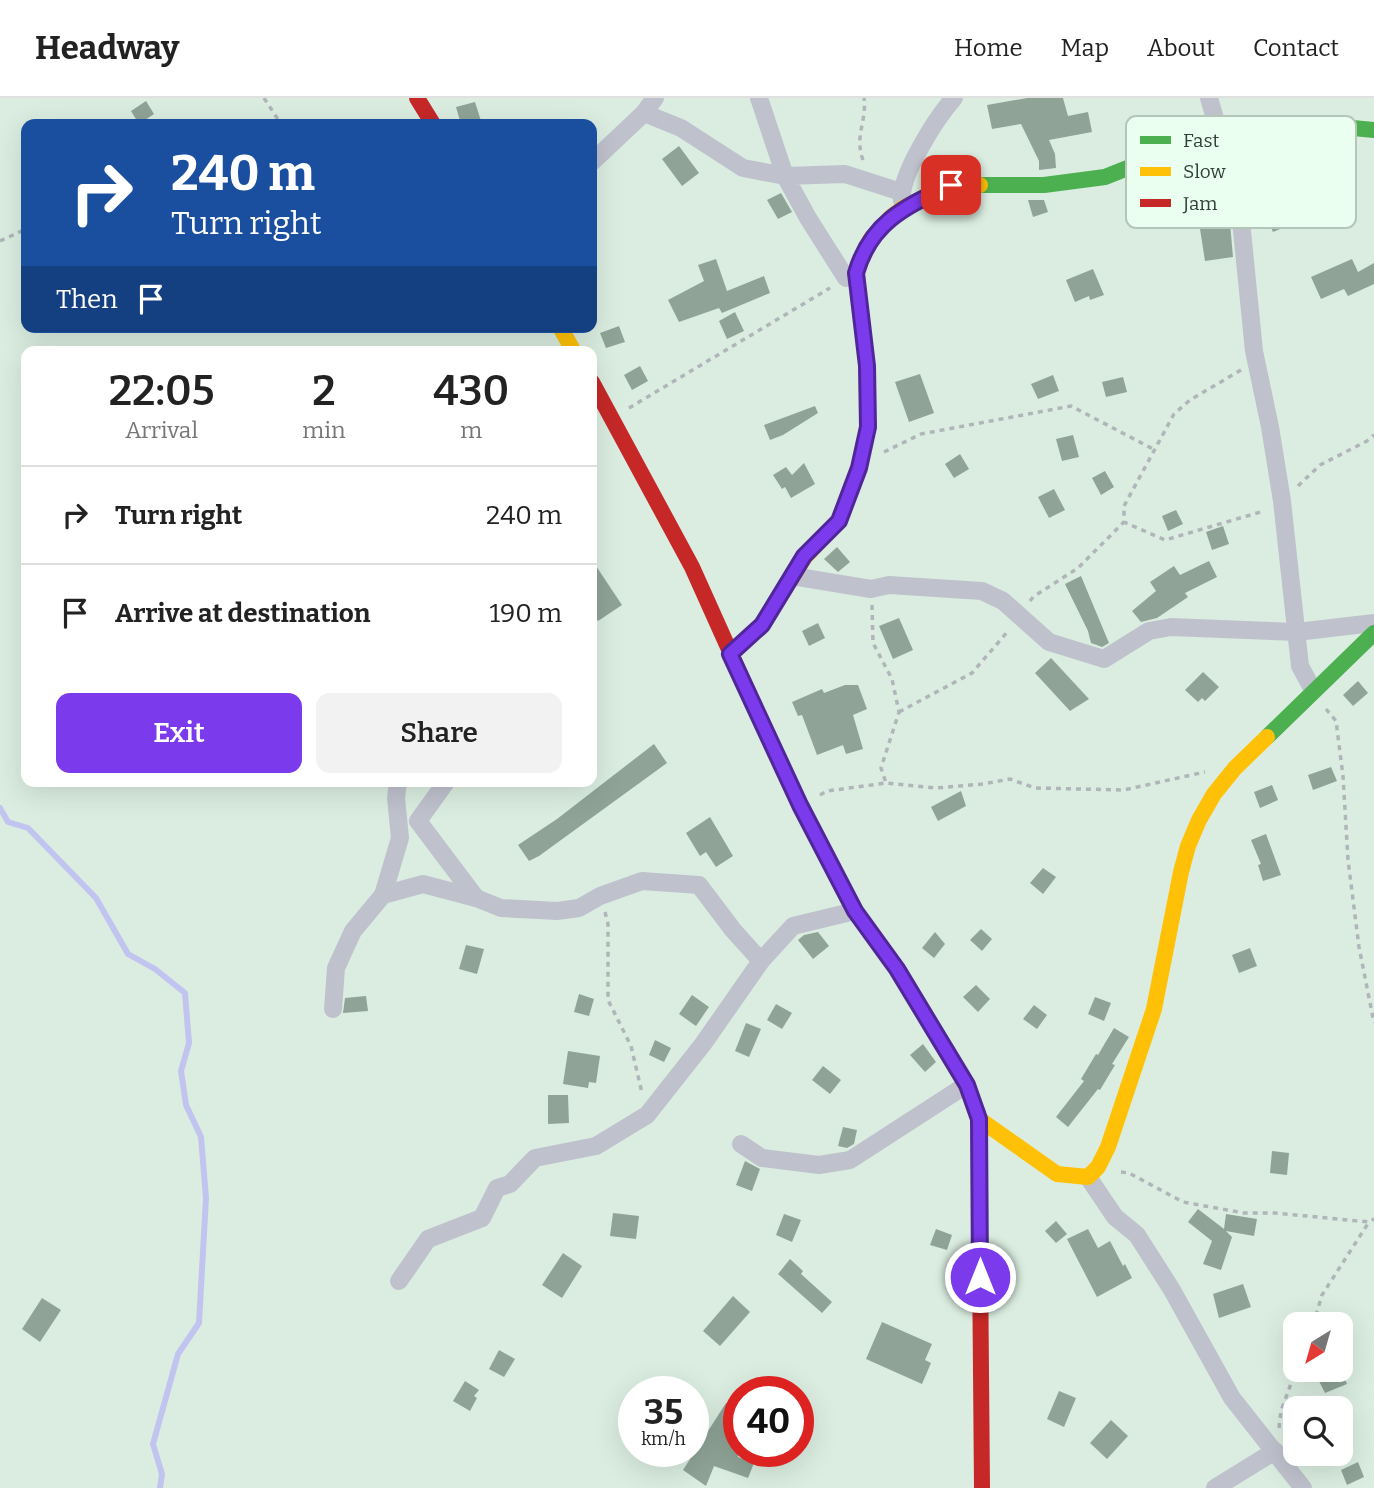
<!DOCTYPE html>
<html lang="en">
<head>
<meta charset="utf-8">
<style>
	body { margin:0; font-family:Bitter,serif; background:#f2f2f2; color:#222; height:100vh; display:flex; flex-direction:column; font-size:26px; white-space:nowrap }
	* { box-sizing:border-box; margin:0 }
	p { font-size:23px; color:#767676 }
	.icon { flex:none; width:38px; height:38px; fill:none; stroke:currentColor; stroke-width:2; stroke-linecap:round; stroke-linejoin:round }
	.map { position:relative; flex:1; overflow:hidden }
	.details { position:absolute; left:21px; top:248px; width:576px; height:441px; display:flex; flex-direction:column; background:#fff; border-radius:14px; box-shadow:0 7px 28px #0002 }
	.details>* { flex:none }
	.top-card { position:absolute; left:21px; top:21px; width:576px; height:214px; border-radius:14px; box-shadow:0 7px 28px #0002; background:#1a4fa0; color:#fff; overflow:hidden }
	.needle { width:46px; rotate:217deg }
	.controls { position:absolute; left:1283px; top:1214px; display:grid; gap:14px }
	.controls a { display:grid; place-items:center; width:70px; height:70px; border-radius:14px; background:#fff; box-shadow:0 7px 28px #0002; font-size:35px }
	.speed { position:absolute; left:618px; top:1278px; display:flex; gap:14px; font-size:35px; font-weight:700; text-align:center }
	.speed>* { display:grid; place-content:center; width:91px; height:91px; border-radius:50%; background:#fff; box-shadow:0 7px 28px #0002; line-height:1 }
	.speed small { font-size:18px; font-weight:400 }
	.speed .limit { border:10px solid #d22; background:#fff; color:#111 }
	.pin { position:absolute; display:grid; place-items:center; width:60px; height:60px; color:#fff; margin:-30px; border-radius:14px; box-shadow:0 4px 10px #0006 }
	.me { position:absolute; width:77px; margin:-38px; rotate:0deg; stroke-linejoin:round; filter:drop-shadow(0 0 5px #0008) }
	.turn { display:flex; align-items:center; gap:24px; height:147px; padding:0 35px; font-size:32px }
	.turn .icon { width:91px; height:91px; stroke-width:2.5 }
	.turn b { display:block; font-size:49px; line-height:60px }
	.then { display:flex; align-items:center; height:66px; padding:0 35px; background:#0003; gap:14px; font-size:26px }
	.eta { display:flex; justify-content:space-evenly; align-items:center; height:119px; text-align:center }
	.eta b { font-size:42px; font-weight:600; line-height:49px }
	.action { display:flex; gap:14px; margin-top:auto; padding:14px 35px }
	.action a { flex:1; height:80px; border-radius:14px; background:#7c3aed; color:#fff; font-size:28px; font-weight:600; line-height:80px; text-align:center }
	.action a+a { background:#f2f2f2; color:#222 }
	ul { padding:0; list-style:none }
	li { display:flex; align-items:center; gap:21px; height:98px; padding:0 35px; border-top:2px solid #e0e0e0 }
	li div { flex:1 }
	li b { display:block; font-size:26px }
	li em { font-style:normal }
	header { display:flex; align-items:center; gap:42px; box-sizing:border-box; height:98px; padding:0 35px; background:#fff; border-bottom:2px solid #e0e0e0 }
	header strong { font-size:33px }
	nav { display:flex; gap:38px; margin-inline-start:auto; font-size:24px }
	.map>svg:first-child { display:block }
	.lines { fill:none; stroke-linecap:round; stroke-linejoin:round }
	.stream { stroke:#c2c4f0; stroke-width:6 }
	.building { fill:#8fa497 }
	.path { stroke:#b0b5ba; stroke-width:3.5; stroke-dasharray:5 5; stroke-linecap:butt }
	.street { stroke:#bfc2cd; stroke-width:18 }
	.fast { stroke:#4caf50; stroke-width:16 }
	.slow { stroke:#ffc107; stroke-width:16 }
	.jam { stroke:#c62828; stroke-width:16 }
	.route-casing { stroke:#51269a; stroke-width:18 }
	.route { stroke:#7c3aed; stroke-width:12 }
	.key { fill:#eafff0; stroke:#b3c6b8; stroke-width:2 }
	.key-label { font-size:19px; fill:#324036 }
</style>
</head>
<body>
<header>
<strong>Headway</strong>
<nav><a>Home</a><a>Map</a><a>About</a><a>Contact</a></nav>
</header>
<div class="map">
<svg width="1374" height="1390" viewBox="0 0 1374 1390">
	<rect width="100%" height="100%" fill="#dbede1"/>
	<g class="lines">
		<path class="stream" d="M0,710L8,724L28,730L96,800L128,856L155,871L185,895L189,945L181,973L186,1007L201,1039L206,1100L199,1225L178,1256L153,1346L162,1376L160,1390"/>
	</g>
	<g class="building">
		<path d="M1027,0H1063L1068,18L1088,14L1092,34L1049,42L1055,56L1056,70L1039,72V63L1021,26L992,31L987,7Z"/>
		<path d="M146,3L154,16L139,26L131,13Z"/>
		<path d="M475,4L482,26H461L456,9Z"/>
		<path d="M679,48L699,75L682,88L662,61Z"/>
		<path d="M1305,91L1316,116L1273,134L1262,109Z"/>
		<path d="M781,95L792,114L778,121L767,102Z"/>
		<path d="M1028,102H1044L1048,114L1033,119Z"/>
		<path d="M1229,114L1233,159L1205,163L1198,118Z"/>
		<path d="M716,161L727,193L764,178L770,195L722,215L719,210L679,224L668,202L704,183L698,167Z"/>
		<path d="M1352,161L1358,174L1374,165V186L1348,198L1344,191L1321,201L1311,179Z"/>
		<path d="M1093,171L1104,197L1090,202L1089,198L1075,204L1066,182Z"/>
		<path d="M735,214L744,233L727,241L719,223Z"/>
		<path d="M619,228L625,244L606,250L600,235Z"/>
		<path d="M640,268L648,283L632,292L624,277Z"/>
		<path d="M920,276L934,315L909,324L895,284Z"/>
		<path d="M1053,277L1059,293L1038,301L1031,286Z"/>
		<path d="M1123,279L1127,294L1106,299L1102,284Z"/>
		<path d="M815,308L818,315L783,337L770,342L764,327Z"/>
		<path d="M1073,337L1079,359L1062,363L1056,341Z"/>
		<path d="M960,356L969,371L954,380L945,366Z"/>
		<path d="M804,365L815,386L791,400L785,389L782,391L773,377L786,369L792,377Z"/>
		<path d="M1105,373L1114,389L1101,397L1092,380Z"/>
		<path d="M1054,391L1065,412L1049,420L1038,399Z"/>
		<path d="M1176,412L1183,426L1168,433L1162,418Z"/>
		<path d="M1223,428L1229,446L1212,452L1206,434Z"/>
		<path d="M837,449L850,464L838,474L824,461Z"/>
		<path d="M592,462L622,507L598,523L592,514Z"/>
		<path d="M1209,463L1217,479L1185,495L1188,499L1157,520L1141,524L1132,513L1156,493L1150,484L1174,468L1180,477Z"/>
		<path d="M1081,478L1109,545L1102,549L1091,545L1088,533L1065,486Z"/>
		<path d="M899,520L913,552L893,561L879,528Z"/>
		<path d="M818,525L825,540L809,548L802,533Z"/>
		<path d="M1051,560L1089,601L1070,613L1035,575Z"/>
		<path d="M1203,574L1219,589L1205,603L1202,600L1198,604L1185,592Z"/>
		<path d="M1358,583L1368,595L1353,608L1343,597Z"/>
		<path d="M845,587H858L867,611L853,617L863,651L846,656L843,647L817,657L802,617L798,618L792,604L822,591L824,595Z"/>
		<path d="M654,646L667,665L539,758L529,763L518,747L557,721Z"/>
		<path d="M1331,669L1337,683L1313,692L1308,677Z"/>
		<path d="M1272,687L1278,702L1260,710L1254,694Z"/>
		<path d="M961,693L966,708L938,723L931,709Z"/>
		<path d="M710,719L733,758L716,769L706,754L700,758L686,735Z"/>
		<path d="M1266,736L1281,777L1263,783L1258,767L1261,766L1251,742Z"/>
		<path d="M1043,770L1056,779L1043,796L1030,785Z"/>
		<path d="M981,831L992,841L982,853L970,842Z"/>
		<path d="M818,834L829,848L813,861L798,842L804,837Z"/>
		<path d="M935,834L945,846L934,860L922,850Z"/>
		<path d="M466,847L484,851L477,876L459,871Z"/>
		<path d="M1250,850L1257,868L1239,875L1232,857Z"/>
		<path d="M976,887L990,901L978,914L963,899Z"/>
		<path d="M579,896L594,901L589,918L574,914Z"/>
		<path d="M692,897L709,909L696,928L679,916Z"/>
		<path d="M366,898L368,913L343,915L345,900Z"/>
		<path d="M1095,899L1111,905L1104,923L1088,916Z"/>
		<path d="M776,906L792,915L782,931L767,922Z"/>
		<path d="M1034,907L1047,917L1037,931L1023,921Z"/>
		<path d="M746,925L761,931L749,959L735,953Z"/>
		<path d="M1114,930L1129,939L1112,966L1115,967L1100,992L1098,991L1068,1029L1056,1019L1084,983L1081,981L1096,956L1098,957Z"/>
		<path d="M655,942L671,950L664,964L649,957Z"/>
		<path d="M923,946L936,964L925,974L910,957Z"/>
		<path d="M568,953L600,958L596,985L589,984L588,990L563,986Z"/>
		<path d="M823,968L841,982L830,996L812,982Z"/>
		<path d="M548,997H568L569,1025L548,1026Z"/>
		<path d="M843,1029L857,1032L854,1046L847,1050L838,1048Z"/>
		<path d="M1272,1053L1289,1055L1287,1077L1270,1075Z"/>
		<path d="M745,1063L760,1071L752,1093L736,1087Z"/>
		<path d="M1198,1111L1224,1131L1226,1116L1257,1121L1254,1138L1226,1133L1232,1139L1221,1172L1203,1166L1212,1143L1188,1124Z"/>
		<path d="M613,1115L639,1118L636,1141L610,1138Z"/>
		<path d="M784,1116L801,1122L792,1144L776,1137Z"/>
		<path d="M1056,1123L1067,1136L1056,1145L1045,1133Z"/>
		<path d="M936,1131L952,1137L947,1152L930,1147Z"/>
		<path d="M1088,1131L1098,1150L1110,1143L1123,1168L1125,1166L1132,1180L1097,1199L1067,1141Z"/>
		<path d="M563,1155L582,1168L562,1200L542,1187Z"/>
		<path d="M790,1161L803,1173L801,1176L832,1204L822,1215L778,1176Z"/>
		<path d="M1243,1186L1251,1209L1219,1220L1213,1196Z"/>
		<path d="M733,1198L750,1214L720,1248L703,1233Z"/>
		<path d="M42,1200L61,1212L40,1244L22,1231Z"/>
		<path d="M882,1224L932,1246L925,1262L931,1265L922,1286L866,1261Z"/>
		<path d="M499,1252L515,1261L504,1279L489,1271Z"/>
		<path d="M1340,1271L1347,1286L1325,1295L1317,1279Z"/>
		<path d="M465,1283L479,1292L474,1298L477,1300L470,1313L453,1303Z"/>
		<path d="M1059,1293L1076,1300L1064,1329L1047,1321Z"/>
		<path d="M726,1305L738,1314V1359L754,1365L748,1380L714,1368L706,1388L683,1372Z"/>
		<path d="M1111,1322L1128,1338L1107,1361L1090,1345Z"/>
		<path d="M1358,1364L1364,1379L1347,1387L1341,1372Z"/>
	</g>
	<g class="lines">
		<g class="path">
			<path d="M264,0L281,26"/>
			<path d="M863,62C854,38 867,24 864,0"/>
			<path d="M0,143L26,131"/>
			<path d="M1241,272L1190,302L1174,316L1124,408V424L1165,442L1264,413"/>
			<path d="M629,310L830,190"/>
			<path d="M884,354L921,336L1071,308L1153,351"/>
			<path d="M1298,388L1320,367L1367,343L1374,337"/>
			<path d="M1030,503L1033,499L1078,470L1124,424"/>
			<path d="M872,507L873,545L892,581L899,614L881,670L886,685"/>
			<path d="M1326,611L1336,623L1343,678L1348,762L1359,849L1374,925"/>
			<path d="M899,614L972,575L1009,532"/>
			<path d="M820,697L827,693L886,685L936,690L983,686L1010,681L1035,690L1124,692L1205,674"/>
			<path d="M605,814L608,826V902L631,948L642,995"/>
			<path d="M1121,1074L1129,1075L1183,1104L1244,1115H1275L1369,1124L1374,1121"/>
			<path d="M1313,1227L1322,1197L1369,1124"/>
			<path d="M1279,1330L1281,1313L1296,1272"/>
		</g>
		<g class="street">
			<path d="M1209,0L1239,103L1254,253L1270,329L1282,403L1300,568L1313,592"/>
			<path d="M644,15L681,30L743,70L785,78L759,0"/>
			<path d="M592,64L644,15L655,0"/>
			<path d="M902,103C899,78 937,19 954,0"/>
			<path d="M846,180L808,120L785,78L845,76L901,94"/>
			<path d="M792,478L871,491L889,487L982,493L1003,503L1049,544L1104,561L1149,533L1171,529L1297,534L1374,525"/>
			<path d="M446,684L418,723L476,800"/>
			<path d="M383,797L400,740L396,700L398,684"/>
			<path d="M333,911L336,870L353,833L383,797L423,786L476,800L501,810L557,813L579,810L600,798L642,783L699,787L733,832L761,863"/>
			<path d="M741,1046L762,1060L819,1067L850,1062L966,987"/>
			<path d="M1088,1079L1115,1119L1137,1137L1172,1192L1232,1300L1303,1390"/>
			<path d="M399,1183L428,1141L482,1120L497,1090L510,1086L535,1060L596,1048L647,1017L703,946L761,863L793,828L855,813"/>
			<path d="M1215,1390L1275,1353"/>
		</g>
		<g class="fast">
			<path d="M980,87H1044L1105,79L1218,34L1301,25L1374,32"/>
			<path d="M1267,639L1374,535"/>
		</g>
		<g class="slow">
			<path d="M560,229L574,254"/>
			<path d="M730,556L762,527L805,459L839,423L859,370L868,329L867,268L856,175L870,142L891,119L903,110L951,87H980"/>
			<path d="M749,596L800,707L855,813L897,871L966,987L979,1021V1042"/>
			<path d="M979,1021L1057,1076L1088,1079L1098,1069L1108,1049L1154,911L1181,774L1188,748L1199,722L1214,696L1235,670L1267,639"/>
		</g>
		<g class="jam">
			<path d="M417,0L433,26"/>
			<path d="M592,284L692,469L749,596"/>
			<path d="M979,1042L982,1390"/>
		</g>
	</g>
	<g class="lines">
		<g class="route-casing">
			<path id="route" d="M951,87C907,108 871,123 856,175L867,268L868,329L859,370L839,423L804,458L762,527L730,556L800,707L855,813L897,871L967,987L979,1021L980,1179"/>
		</g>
		<use href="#route" class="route"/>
	</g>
	<rect x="1126" y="18" width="230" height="112" rx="10" class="key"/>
	<rect x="1140" y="38" width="31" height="8" fill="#4caf50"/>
	<rect x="1140" y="69" width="31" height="9" fill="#ffc107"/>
	<rect x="1140" y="101" width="31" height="8" fill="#c62828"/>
	<g class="key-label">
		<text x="1183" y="49">Fast</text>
		<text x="1183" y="80">Slow</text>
		<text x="1183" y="112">Jam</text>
	</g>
</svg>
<div class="controls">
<a><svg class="needle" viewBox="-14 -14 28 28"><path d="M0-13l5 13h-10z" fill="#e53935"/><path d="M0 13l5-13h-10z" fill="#767676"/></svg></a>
<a><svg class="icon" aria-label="search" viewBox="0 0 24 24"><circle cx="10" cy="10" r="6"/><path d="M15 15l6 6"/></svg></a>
</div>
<div class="speed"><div>35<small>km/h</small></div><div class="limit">40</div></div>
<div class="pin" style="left:951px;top:87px;background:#d93025"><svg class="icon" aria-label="arrive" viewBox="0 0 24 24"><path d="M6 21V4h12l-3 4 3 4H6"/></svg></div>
<svg class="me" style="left:980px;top:1179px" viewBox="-20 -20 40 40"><circle r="17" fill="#7c3aed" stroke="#fff" stroke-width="3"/><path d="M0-11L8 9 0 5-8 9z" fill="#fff"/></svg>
<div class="top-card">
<div class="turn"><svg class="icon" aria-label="right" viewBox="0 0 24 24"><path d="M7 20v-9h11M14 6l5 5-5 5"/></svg><div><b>240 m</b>Turn right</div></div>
<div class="then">Then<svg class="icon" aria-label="arrive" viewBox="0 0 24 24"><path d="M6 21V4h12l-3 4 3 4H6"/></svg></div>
</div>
<section class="details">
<div class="eta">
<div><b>22:05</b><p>Arrival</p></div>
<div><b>2</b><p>min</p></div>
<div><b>430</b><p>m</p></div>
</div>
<ul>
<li><svg class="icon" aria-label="right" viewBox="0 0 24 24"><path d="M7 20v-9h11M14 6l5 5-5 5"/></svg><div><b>Turn right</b></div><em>240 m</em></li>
<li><svg class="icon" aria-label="arrive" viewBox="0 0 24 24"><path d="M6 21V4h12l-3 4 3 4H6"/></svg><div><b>Arrive at destination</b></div><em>190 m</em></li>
</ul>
<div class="action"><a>Exit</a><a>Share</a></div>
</section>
</div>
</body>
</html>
